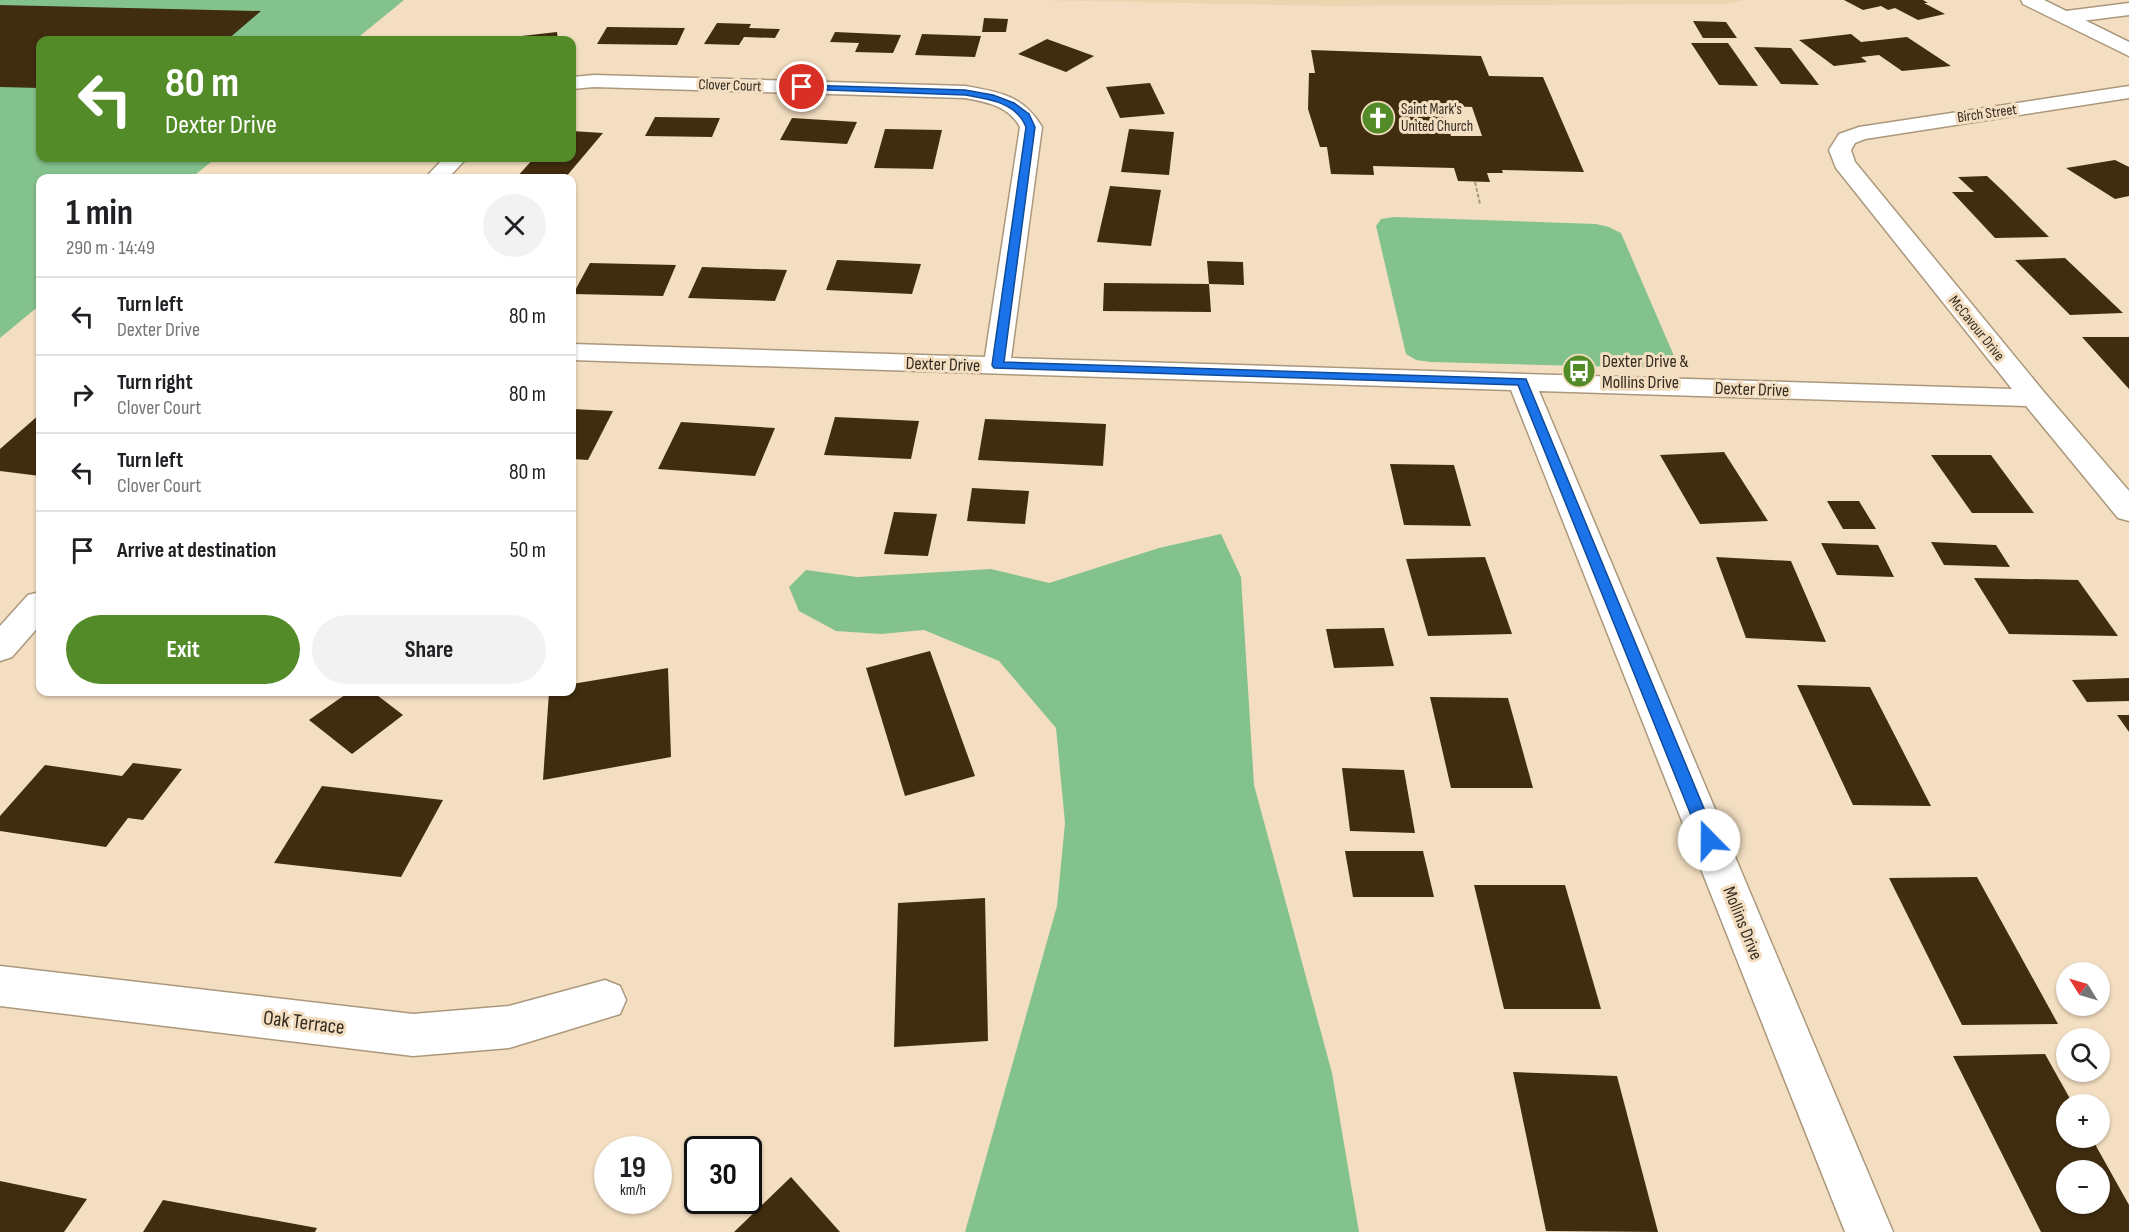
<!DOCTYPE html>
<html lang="en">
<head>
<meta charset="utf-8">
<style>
	body { margin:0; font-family:"Sofia Sans Condensed",sans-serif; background:#f2f2f2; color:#202124; height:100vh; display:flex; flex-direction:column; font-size:22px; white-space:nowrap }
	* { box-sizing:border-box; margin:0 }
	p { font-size:20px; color:#757577 }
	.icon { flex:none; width:33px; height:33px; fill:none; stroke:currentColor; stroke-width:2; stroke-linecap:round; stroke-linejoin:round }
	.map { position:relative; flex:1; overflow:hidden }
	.side { position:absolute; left:36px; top:174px; width:540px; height:522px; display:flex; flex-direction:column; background:#fff; border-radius:12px; box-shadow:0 2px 4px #0004 }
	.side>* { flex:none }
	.hud { position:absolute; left:36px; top:36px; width:540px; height:126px; border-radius:12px; box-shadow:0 2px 4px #0004; background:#528b27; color:#fff; overflow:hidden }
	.needle { width:39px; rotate:307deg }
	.tools { position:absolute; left:2056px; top:962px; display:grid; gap:12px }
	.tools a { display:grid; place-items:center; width:54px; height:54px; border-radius:50%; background:#fff; box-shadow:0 2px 4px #0004; font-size:30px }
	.speed { position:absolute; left:594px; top:1136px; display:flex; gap:12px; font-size:30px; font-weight:700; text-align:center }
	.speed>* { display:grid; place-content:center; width:78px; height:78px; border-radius:50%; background:#fff; box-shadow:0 2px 4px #0004; line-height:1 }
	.speed small { font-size:15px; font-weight:400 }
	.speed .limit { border:3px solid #111; border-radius:9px; background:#fff; color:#111 }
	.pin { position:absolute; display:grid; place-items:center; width:51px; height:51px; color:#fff; margin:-26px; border:3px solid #fff; border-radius:50%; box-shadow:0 2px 6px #0007 }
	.me { position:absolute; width:66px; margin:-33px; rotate:338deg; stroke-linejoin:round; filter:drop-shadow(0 0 4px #0008) }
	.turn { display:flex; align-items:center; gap:21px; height:126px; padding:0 30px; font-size:27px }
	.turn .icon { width:78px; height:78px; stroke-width:2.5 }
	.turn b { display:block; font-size:42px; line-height:51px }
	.round { display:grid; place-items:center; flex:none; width:63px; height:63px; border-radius:32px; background:#f2f2f2 }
	.headline { display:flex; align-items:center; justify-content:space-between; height:102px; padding:0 30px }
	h1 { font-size:36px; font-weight:700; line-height:45px }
	.button { display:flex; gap:12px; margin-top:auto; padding:12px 30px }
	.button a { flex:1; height:69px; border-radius:36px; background:#528b27; color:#fff; font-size:24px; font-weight:700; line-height:69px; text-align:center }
	.button a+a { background:#f2f2f2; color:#202124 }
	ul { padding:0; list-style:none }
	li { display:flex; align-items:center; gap:18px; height:78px; padding:0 30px; border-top:2px solid #e0e0e0 }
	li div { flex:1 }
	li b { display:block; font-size:22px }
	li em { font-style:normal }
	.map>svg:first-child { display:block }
	.built { fill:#edd4b0 }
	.green { fill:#84c28d }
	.building { fill:#402d0f; fill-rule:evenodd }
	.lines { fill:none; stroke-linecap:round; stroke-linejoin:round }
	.street-casing { stroke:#ab987c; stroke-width:3 }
	.secondary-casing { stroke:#ab987c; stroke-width:3 }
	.path { stroke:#a89882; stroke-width:2; stroke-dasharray:4 2; stroke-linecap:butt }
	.street { fill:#fff; fill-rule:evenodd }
	.secondary { fill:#fff; fill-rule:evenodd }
	.route { fill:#1a73e8; stroke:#114b97; stroke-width:1.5 }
	.labels { text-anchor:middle; stroke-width:6; stroke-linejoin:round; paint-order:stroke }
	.far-street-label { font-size:15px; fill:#332b20; stroke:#f3dec1 }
	.far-poi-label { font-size:15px; fill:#332b20; stroke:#f3dec1; text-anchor:start }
	.poi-label { font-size:18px; fill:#332b20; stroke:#f3dec1; text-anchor:start }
	.street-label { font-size:18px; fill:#332b20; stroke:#f3dec1 }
	.near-street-label { font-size:21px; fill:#332b20; stroke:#f3dec1 }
</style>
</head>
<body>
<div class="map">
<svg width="2129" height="1232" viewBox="0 0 2129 1232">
	<rect width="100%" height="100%" fill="#f3dec1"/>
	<path class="built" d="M1034,0H1745L1726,4L1328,6Z"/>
	<g class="green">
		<path d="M0,0H404L355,40H40V158H216L191,178H40V305L0,338Z"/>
		<path d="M1394,217L1596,224L1609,227L1621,233L1677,363L1670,367L1660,368L1431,362L1416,360L1406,354L1376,226L1381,219Z"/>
		<path d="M1221,534L1241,577L1254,785L1332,1073L1359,1232H965L1057,906L1065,823L1056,728L999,661L924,630L881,634L836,631L799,611L789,587L806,570L857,577L991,569L1049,583L1159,548Z"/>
	</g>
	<g class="building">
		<path d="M1844,0H1923L1928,3H1924L1945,14L1918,20L1895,8L1888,10L1881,6L1863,10Z"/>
		<path d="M0,5L261,11L227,40H40V88L0,87Z"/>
		<path d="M984,18L1008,19L1006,32H982Z"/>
		<path d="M1693,21L1726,22L1737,38H1703Z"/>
		<path d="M717,23L751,24L749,28L780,29L775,38L744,37L739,45L704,44Z"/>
		<path d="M607,27L685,28L677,45L597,44Z"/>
		<path d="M557,32L558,40H494V39Z"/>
		<path d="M835,32L901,35L893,53L855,52L859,43L830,42Z"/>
		<path d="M922,34L981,36L975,57L915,55Z"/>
		<path d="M1851,34L1861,42L1907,37L1951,66L1902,71L1879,55L1861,57L1867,62L1834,66L1799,40Z"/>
		<path d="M1047,39L1094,56L1066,72L1018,54Z"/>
		<path d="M1691,43H1728L1758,86L1719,85Z"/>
		<path d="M1754,47L1791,48L1819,85L1781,84Z"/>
		<path d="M1311,50L1481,56L1489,76L1543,77L1584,172L1502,170L1503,173H1487L1490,182L1458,181L1454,168L1373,166L1374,175L1331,174L1327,147H1320L1308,109L1309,73H1315ZM1443,106L1472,107L1482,136H1451Z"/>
		<path d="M1150,83L1165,114L1120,118L1106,87Z"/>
		<path d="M655,117L720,118L712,137L645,136Z"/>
		<path d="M792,118L857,122L847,144L780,140Z"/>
		<path d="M885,129L942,130L933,169L874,168Z"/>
		<path d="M1129,129L1174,132L1169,175L1121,172Z"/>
		<path d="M572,131L603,133L565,178H516L534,158H572Z"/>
		<path d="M2115,160L2129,167V196L2115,199L2066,168Z"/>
		<path d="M1987,176L2004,192L2049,237L1995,238L1952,192H1974L1958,177Z"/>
		<path d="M1110,186L1161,190L1151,246L1097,242Z"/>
		<path d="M2065,258L2123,313L2070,315L2015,260Z"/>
		<path d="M837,260L921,264L912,294L826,290Z"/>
		<path d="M1207,261L1243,262L1244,285L1209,284L1211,312L1103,311L1104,283L1209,284Z"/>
		<path d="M590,263L676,265L663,296L573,294Z"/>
		<path d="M702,267L787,270L775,301L688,298Z"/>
		<path d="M2082,337H2129V389Z"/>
		<path d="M572,409L613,411L588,460L572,459Z"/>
		<path d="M40,414V476L0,471V449Z"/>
		<path d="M835,417L919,421L911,459L824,455Z"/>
		<path d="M985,419L1106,424L1103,466L978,460Z"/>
		<path d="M681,422L775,428L755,476L658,469Z"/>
		<path d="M1724,452L1768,521L1700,524L1660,455Z"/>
		<path d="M1931,455H1991L2034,513H1972Z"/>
		<path d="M1390,464L1454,465L1471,526L1404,525Z"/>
		<path d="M972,488L1029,491L1025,524L967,521Z"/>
		<path d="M1827,501H1859L1876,529H1843Z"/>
		<path d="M894,512L937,514L928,556L884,554Z"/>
		<path d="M1931,542L1996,545L2010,567L1944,565Z"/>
		<path d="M1821,543L1878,545L1894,577L1837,575Z"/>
		<path d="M1485,557L1512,634L1428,636L1406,559Z"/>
		<path d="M1716,557L1791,561L1826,642L1746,638Z"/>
		<path d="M1974,578L2078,580L2118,636L2009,634Z"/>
		<path d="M1384,628L1394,666L1334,668L1326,629Z"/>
		<path d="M930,651L975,776L905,796L866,668Z"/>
		<path d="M668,668L671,757L543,780L549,692H572V684Z"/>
		<path d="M2129,678V701L2087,702L2072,680Z"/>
		<path d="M1797,685L1870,687L1931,806L1853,805Z"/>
		<path d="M349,692H373L403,715L352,754L309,720Z"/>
		<path d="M1430,697L1508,698L1533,788H1451Z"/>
		<path d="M2117,715H2129V732Z"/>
		<path d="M133,763L182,769L143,820L128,818L106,847L0,831V816L45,765L122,776Z"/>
		<path d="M1342,768L1404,770L1415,833L1350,831Z"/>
		<path d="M322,786L443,800L401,877L274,863Z"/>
		<path d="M1345,851H1423L1434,897H1353Z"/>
		<path d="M1977,877L2058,1024L1962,1025L1889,878Z"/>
		<path d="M1474,885H1565L1601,1009H1504Z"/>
		<path d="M985,898L988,1041L894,1047L898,903Z"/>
		<path d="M2045,1054L2073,1104H2067V1137H2091L2129,1205V1232H2041L1953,1056ZM2067,1170H2100V1203H2067Z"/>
		<path d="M1513,1072L1617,1076L1658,1232L1546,1231Z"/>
		<path d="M791,1177L840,1232H734Z"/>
		<path d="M0,1181L87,1199L64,1232H0Z"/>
		<path d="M163,1200L317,1228L315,1232H143Z"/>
	</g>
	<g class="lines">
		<g class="street-casing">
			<g id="street">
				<path d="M2129,3V15L2066,23L2059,21L2057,17L2059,13L2066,11Z"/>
				<path d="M594,75L965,86C999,92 1023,95 1042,127L1011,358L2012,389L1836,168L1829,150L1839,134L1859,127L2129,86V98L1865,139L1855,143L1851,150L1855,162L2044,392L2129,491V521L2118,518L2026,406L1539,391L1893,1232H1845L1511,390L572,360V344L985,357L1020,127C1009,106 987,102 965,98L594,87L572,89V77Z"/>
				<path d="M444,158H467L448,178H425Z"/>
				<path d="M40,592V625L12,657L0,661V626L28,595Z"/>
				<path d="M0,966L413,1014L509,1006L605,980L620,986L626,1000L620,1014L509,1048L413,1056L0,1006Z"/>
			</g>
		</g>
		<g class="secondary-casing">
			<path id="secondary" d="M2021,0H2044L2129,42V56L2023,4Z"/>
		</g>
		<path class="path" d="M1475,182L1480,204"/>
		<use href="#street" class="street"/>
		<use href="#secondary" class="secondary"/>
	</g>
	<path class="route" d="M802,85L965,90L993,95L1014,103L1029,114L1035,127L1004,362L1526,379L1717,840L1714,844L1709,846L1703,844L1701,840L1518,385L994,368L992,365L1026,127C1016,102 988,99 965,95L800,89L798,87Z"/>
	<defs>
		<g id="church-disc" transform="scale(1.725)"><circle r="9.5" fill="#528b27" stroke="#f3dec1"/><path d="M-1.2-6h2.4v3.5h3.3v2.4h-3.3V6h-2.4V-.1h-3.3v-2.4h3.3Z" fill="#fff"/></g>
		<g id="bus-disc" transform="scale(1.725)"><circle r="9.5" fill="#528b27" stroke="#f3dec1"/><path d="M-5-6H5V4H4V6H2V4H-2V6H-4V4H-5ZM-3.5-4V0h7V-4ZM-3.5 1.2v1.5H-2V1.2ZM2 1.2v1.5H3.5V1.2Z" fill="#fff"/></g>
	</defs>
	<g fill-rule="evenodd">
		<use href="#church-disc" x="1378" y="118"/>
		<use href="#bus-disc" x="1579" y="371"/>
	</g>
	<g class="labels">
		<g class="far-street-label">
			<text transform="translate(730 85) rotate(2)" y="5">Clover Court</text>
			<text transform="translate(1987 113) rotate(-8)" y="5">Birch Street</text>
			<text transform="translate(1977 328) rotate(51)" y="5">McCavour Drive</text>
		</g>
		<g class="far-poi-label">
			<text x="1401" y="114">Saint Mark's<tspan x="1401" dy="17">United Church</tspan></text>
		</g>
		<g class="poi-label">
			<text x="1602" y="367">Dexter Drive &amp;<tspan x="1602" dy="21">Mollins Drive</tspan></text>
		</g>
		<g class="street-label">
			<text transform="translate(943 364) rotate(2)" y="6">Dexter Drive</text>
			<text transform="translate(1752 389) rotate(2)" y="6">Dexter Drive</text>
			<text transform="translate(1743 923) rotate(68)" y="6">Mollins Drive</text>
		</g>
		<g class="near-street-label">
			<text transform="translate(304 1022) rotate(7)" y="7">Oak Terrace</text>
		</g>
	</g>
</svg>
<div class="tools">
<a><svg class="needle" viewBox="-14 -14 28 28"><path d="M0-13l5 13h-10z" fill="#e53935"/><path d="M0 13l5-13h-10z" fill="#757577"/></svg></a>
<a><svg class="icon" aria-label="search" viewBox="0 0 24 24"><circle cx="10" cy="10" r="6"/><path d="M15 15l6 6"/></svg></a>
<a>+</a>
<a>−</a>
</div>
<div class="speed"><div>19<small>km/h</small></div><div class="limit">30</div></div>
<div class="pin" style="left:802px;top:87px;background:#d93025"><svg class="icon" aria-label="arrive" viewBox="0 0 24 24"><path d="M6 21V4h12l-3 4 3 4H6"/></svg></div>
<svg class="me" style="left:1709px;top:840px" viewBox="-20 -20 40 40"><circle r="19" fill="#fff"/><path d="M0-13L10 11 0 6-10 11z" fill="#1a73e8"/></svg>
<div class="hud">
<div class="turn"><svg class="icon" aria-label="left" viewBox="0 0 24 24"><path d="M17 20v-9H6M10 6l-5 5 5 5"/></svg><div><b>80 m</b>Dexter Drive</div></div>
</div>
<section class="side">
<div class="headline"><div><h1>1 min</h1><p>290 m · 14:49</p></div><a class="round"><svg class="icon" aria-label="close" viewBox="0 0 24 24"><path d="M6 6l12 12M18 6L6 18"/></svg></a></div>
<ul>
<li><svg class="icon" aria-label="left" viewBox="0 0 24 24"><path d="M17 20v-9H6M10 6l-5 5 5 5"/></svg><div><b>Turn left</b><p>Dexter Drive</p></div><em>80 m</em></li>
<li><svg class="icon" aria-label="right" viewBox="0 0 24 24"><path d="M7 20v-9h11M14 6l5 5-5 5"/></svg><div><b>Turn right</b><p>Clover Court</p></div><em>80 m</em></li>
<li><svg class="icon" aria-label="left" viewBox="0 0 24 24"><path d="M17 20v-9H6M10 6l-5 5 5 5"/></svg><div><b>Turn left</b><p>Clover Court</p></div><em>80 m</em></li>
<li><svg class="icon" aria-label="arrive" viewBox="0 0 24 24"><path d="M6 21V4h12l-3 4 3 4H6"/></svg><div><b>Arrive at destination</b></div><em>50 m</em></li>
</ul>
<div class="button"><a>Exit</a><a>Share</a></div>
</section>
</div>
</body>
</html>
